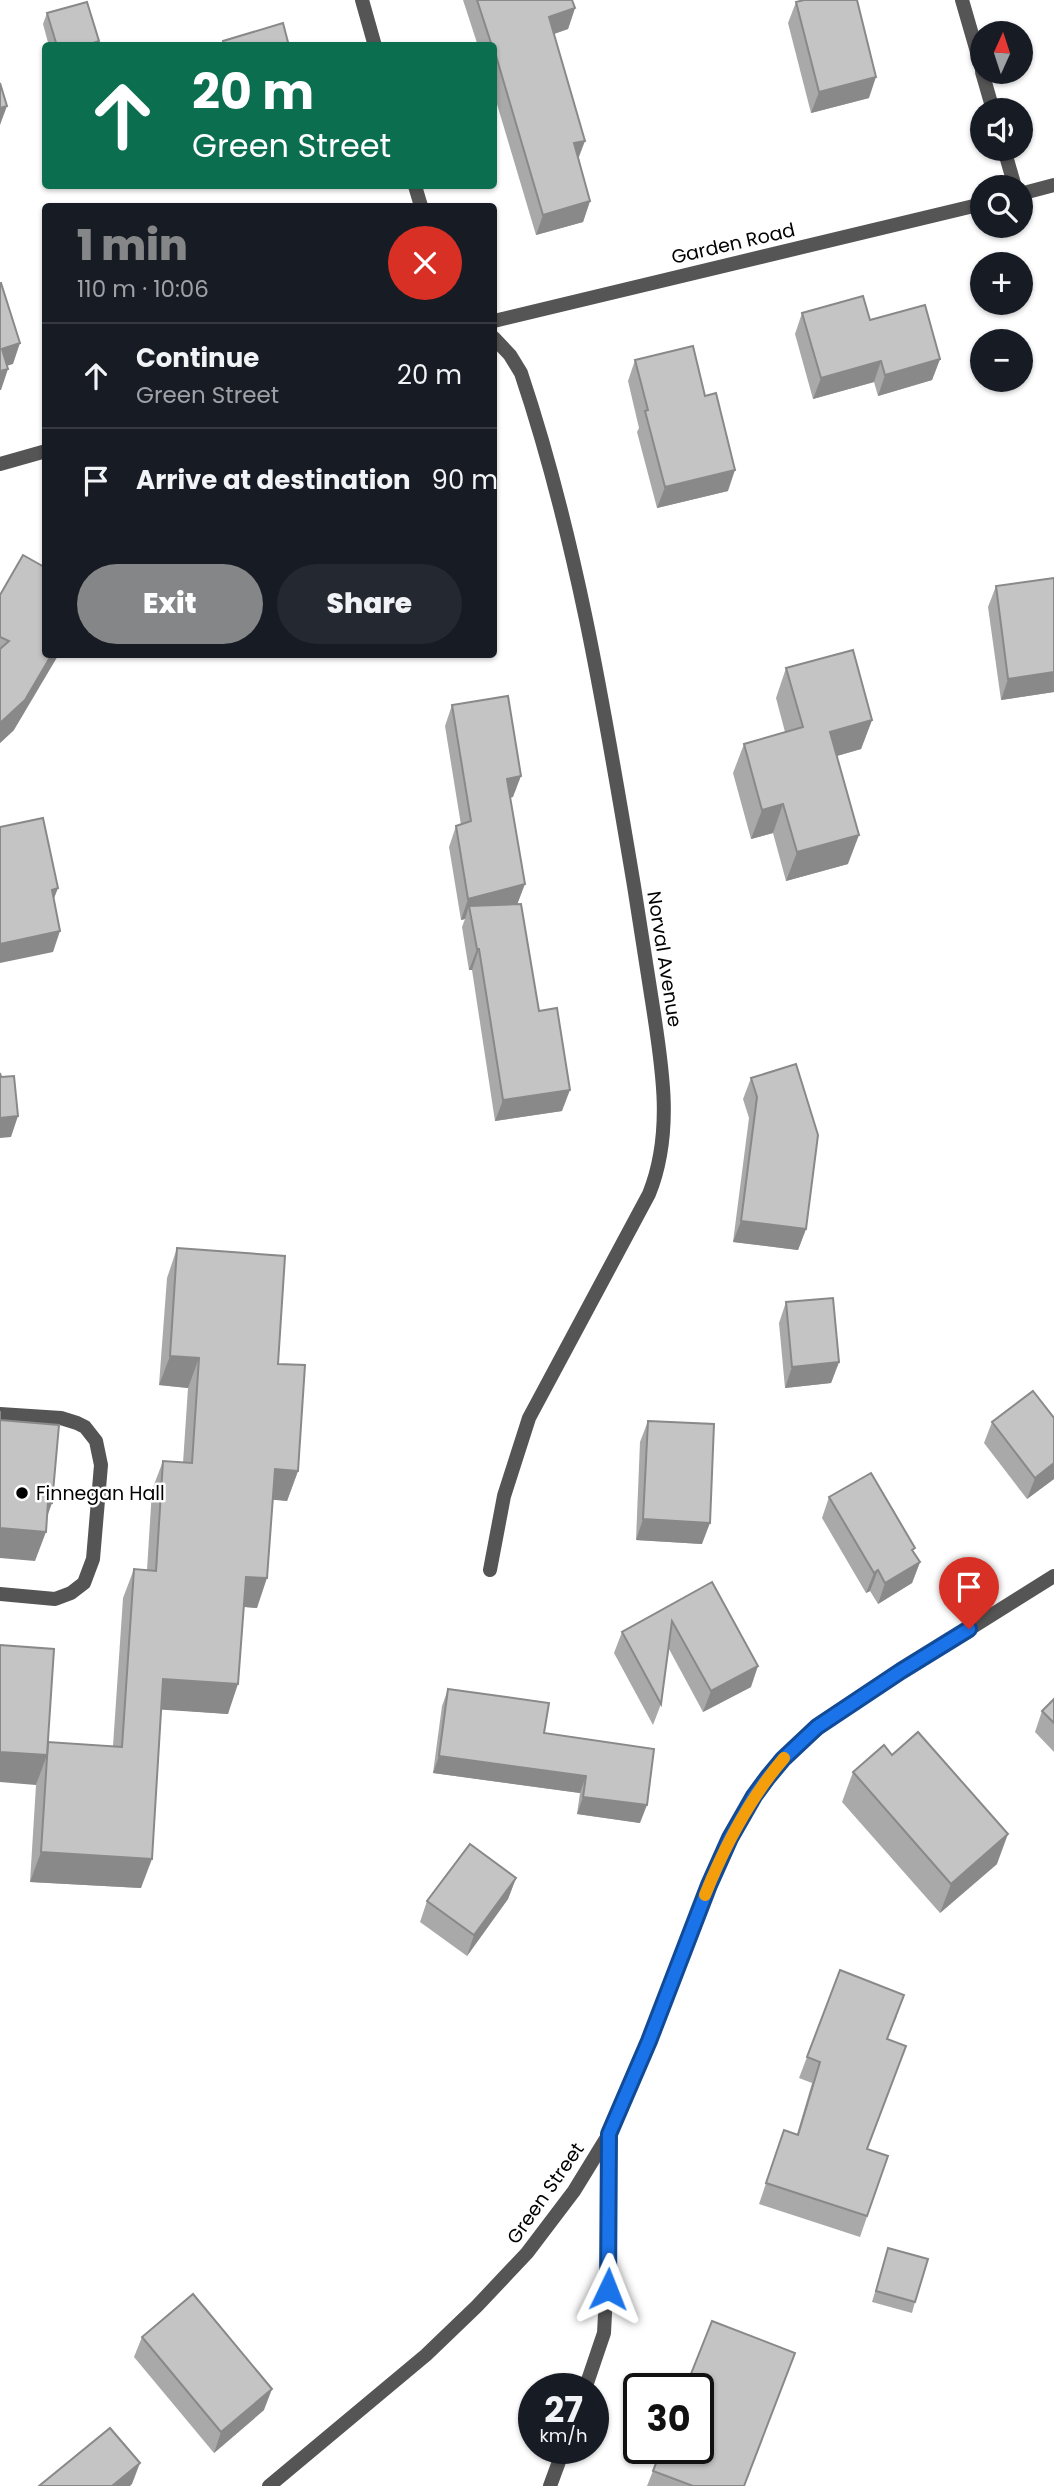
<!DOCTYPE html>
<html lang="en">
<head>
<meta charset="utf-8">
<style>
	body { margin:0; font-family:Poppins,sans-serif; background:#242831; color:#f1f3f6; height:100vh; display:flex; flex-direction:column; font-size:26px; white-space:nowrap }
	* { box-sizing:border-box; margin:0 }
	p { font-size:23px; color:#9ea1a6 }
	.icon { flex:none; width:38px; height:38px; fill:none; stroke:currentColor; stroke-width:2; stroke-linecap:round; stroke-linejoin:round }
	.map { position:relative; flex:1; overflow:hidden }
	.details { position:absolute; left:42px; top:203px; width:455px; height:455px; display:flex; flex-direction:column; background:#171b24; border-radius:7px; box-shadow:0 2px 5px #0004 }
	.details>* { flex:none }
	.top-card { position:absolute; left:42px; top:42px; width:455px; height:147px; border-radius:7px; box-shadow:0 2px 5px #0004; background:#0b6e4f; color:#fff; overflow:hidden }
	.needle { width:46px; rotate:3deg }
	.fabs { position:absolute; left:970px; top:21px; display:grid; gap:14px }
	.fabs a { display:grid; place-items:center; width:63px; height:63px; border-radius:50%; background:#171b24; box-shadow:0 2px 5px #0004; font-size:35px }
	.speed { position:absolute; left:518px; top:2373px; display:flex; gap:14px; font-size:35px; font-weight:700; text-align:center }
	.speed>* { display:grid; place-content:center; width:91px; height:91px; border-radius:50%; background:#171b24; box-shadow:0 2px 5px #0004; line-height:1 }
	.speed small { font-size:18px; font-weight:400 }
	.speed .limit { border:4px solid #111; border-radius:10px; background:#fff; color:#111 }
	.pin { position:absolute; display:grid; place-items:center; width:60px; height:60px; color:#fff; margin:-72px -30px; border-radius:50% 50% 50% 0; rotate:-45deg; box-shadow:0 0 7px #0007 }
	.pin .icon { rotate:45deg }
	.me { position:absolute; width:77px; margin:-38px; rotate:2deg; stroke-linejoin:round; filter:drop-shadow(0 0 5px #0008) }
	.turn { display:flex; align-items:center; gap:24px; height:147px; padding:0 35px; font-size:32px }
	.turn .icon { width:91px; height:91px; stroke-width:2.5 }
	.turn b { display:block; font-size:49px; line-height:60px }
	.round { display:grid; place-items:center; flex:none; width:74px; height:74px; border-radius:37px; background:#242831 }
	.head { display:flex; align-items:center; justify-content:space-between; height:119px; padding:0 35px }
	h1 { font-size:42px; font-weight:800; line-height:52px; color:#858687 }
	.cta { display:flex; gap:14px; margin-top:auto; padding:14px 35px }
	.cta a { flex:1; height:80px; border-radius:42px; background:#858687; color:#fff; font-size:28px; font-weight:800; line-height:80px; text-align:center }
	.cta a+a { background:#242831; color:#f1f3f6 }
	ul { padding:0; list-style:none }
	li { display:flex; align-items:center; gap:21px; height:105px; padding:0 35px; border-top:2px solid #363941 }
	li div { flex:1 }
	li b { display:block; font-size:26px }
	li em { font-style:normal }
	.map>svg:first-child { display:block }
	.lines { fill:none; stroke-linecap:round; stroke-linejoin:round }
	.service { stroke:#555; stroke-width:14 }
	.minor { stroke:#555; stroke-width:14 }
	.tertiary { stroke:#555; stroke-width:14 }
	.wall { fill:#a9a9a9 }
	.shaded-wall { fill:#898989 }
	.building { fill:#c4c4c4; stroke:#898989; stroke-width:2 }
	.route-casing { stroke:#114b97; stroke-width:18 }
	.route { stroke:#1a73e8; stroke-width:12 }
	.slow { stroke:#f59e0b; stroke-width:12 }
	.poi-dot { fill:#000; stroke:#fff; stroke-width:2.5 }
	.labels { text-anchor:middle; stroke-width:5; stroke-linejoin:round; paint-order:stroke }
	.street-label { font-size:19px; fill:#000; stroke:#fff }
	.poi-label { font-size:19px; fill:#000; stroke:#fff; text-anchor:start }
</style>
</head>
<body>
<div class="map">
<svg width="1054" height="2486" viewBox="0 0 1054 2486">
	<rect width="100%" height="100%" fill="#fff"/>
	<g class="lines">
		<path class="service" d="M0,1414L61,1418L77,1423L85,1427L96,1441L101,1465L93,1559L84,1583L71,1593L55,1599L0,1594"/>
		<g class="minor">
			<path d="M362,0L375,46"/>
			<path d="M962,0L982,69"/>
			<path d="M982,72L993,110"/>
			<path d="M1004,149L1015,187"/>
			<path d="M415,186L421,206"/>
			<path d="M1020,194L1054,185"/>
			<path d="M494,321L982,204"/>
			<path d="M0,464L46,451"/>
			<path d="M490,1570L504,1496L529,1418L649,1194C674,1132 662,1066 652,1001C646,963 640,924 634,886C605,713 577,540 521,373L510,355L494,338"/>
			<path d="M585,2389L604,2333L609,2237V2134"/>
			<path d="M550,2486L564,2448"/>
		</g>
		<path class="tertiary" d="M269,2486L426,2355L477,2306L527,2253L574,2191L609,2134L649,2041L709,1885L730,1838L754,1796L783,1759L837,1712L1054,1576"/>
	</g>
	<g class="wall">
		<path d="M463,0H572L575,8L568,29L554,34L578,158L590,201L583,222L536,235L494,94V46H478Z"/>
		<path d="M796,2L869,98L811,113L788,23Z"/>
		<path d="M47,13L97,46H49L43,24Z"/>
		<path d="M802,313L870,320L940,359L932,380L878,396L874,382L813,399L795,334Z"/>
		<path d="M635,360L705,396L728,491L657,508L637,432L639,428L628,381Z"/>
		<path d="M23,555L14,730L0,743V595Z"/>
		<path d="M1054,578V692L1001,700L988,607L996,586Z"/>
		<path d="M786,668L872,720L861,749L837,756L848,864L786,881L773,833L751,839L733,773L744,744L785,732L776,698Z"/>
		<path d="M452,705L513,797L510,798L517,904L539,1011L562,1111L495,1121L472,970H469L462,927L465,919L461,920L449,847L456,826L461,825L445,726Z"/>
		<path d="M751,1078L806,1229L798,1250L733,1242L749,1118L743,1099Z"/>
		<path d="M177,1248L278,1364L298,1471L287,1501L273,1499L257,1608L244,1607L228,1714L161,1709L141,1888L30,1882L36,1785L47,1742L113,1746L123,1598L134,1569L147,1570L152,1490L163,1461L183,1463L188,1388L159,1385L167,1278Z"/>
		<path d="M786,1302L839,1362L831,1383L785,1388L779,1323Z"/>
		<path d="M1054,1418V1479L1027,1499L984,1443L992,1422Z"/>
		<path d="M648,1421L702,1544L636,1540L640,1442Z"/>
		<path d="M829,1497L914,1552L920,1562L912,1583L878,1604L870,1591L866,1593L822,1518Z"/>
		<path d="M712,1582L751,1687L703,1712L669,1649L661,1704L653,1725L614,1653L622,1632Z"/>
		<path d="M448,1689L544,1733L640,1823L577,1814L580,1793L433,1773L442,1706Z"/>
		<path d="M1054,1699V1752L1035,1732L1042,1711Z"/>
		<path d="M853,1772L997,1864L940,1913L842,1802Z"/>
		<path d="M516,1878L508,1899L467,1956L420,1922L427,1901Z"/>
		<path d="M897,2016L887,2039L867,2149L888,2156L860,2237L759,2204L784,2130L797,2134L812,2083L799,2078L807,2057Z"/>
		<path d="M888,2248L915,2302L912,2313L872,2302Z"/>
		<path d="M142,2337L264,2410L214,2453L134,2357Z"/>
		<path d="M795,2353L744,2486H647L662,2448Z"/>
	</g>
	<g class="shaded-wall">
		<path d="M575,8L568,29L542,38L549,17Z"/>
		<path d="M99,41L97,46H85Z"/>
		<path d="M876,77L869,98L811,113L819,92Z"/>
		<path d="M7,106L0,125V108Z"/>
		<path d="M585,141L577,162L574,143Z"/>
		<path d="M590,201L583,222L536,235L543,215Z"/>
		<path d="M20,343L13,364L0,368L2,349Z"/>
		<path d="M940,359L932,380L878,396L885,375Z"/>
		<path d="M881,361L874,382L813,399L821,378Z"/>
		<path d="M8,369L1,390H0V371Z"/>
		<path d="M735,470L728,491L657,508L665,487Z"/>
		<path d="M52,654H59L14,730L0,743V723Z"/>
		<path d="M1054,672V692L1001,700L1008,679Z"/>
		<path d="M872,720L861,749L819,761L830,732Z"/>
		<path d="M521,776L513,797L499,799L507,779Z"/>
		<path d="M783,804L773,833L751,839L762,810Z"/>
		<path d="M859,835L848,864L786,881L797,852Z"/>
		<path d="M525,884L517,905L469,906L465,919L461,920L468,899Z"/>
		<path d="M58,888L50,909L52,890Z"/>
		<path d="M60,931L53,952L0,963V944Z"/>
		<path d="M477,949H479L472,970H469Z"/>
		<path d="M570,1090L562,1111L495,1121L503,1100Z"/>
		<path d="M18,1116L11,1137L0,1138V1118Z"/>
		<path d="M741,1221L806,1229L798,1250L733,1242Z"/>
		<path d="M170,1356L199,1358L188,1388L159,1385Z"/>
		<path d="M839,1362L831,1383L785,1388L792,1367Z"/>
		<path d="M1054,1463V1479L1027,1499L1035,1478Z"/>
		<path d="M275,1469L298,1471L287,1501L264,1499Z"/>
		<path d="M48,1502L52,1503L42,1531L46,1532L35,1561L0,1558V1528Z"/>
		<path d="M643,1519L710,1523L702,1544L636,1540Z"/>
		<path d="M920,1562L912,1583L878,1604L885,1583Z"/>
		<path d="M878,1570L870,1591L866,1593L874,1573Z"/>
		<path d="M246,1577L267,1578L257,1608L236,1606Z"/>
		<path d="M758,1666L751,1687L703,1712L711,1691Z"/>
		<path d="M163,1679L238,1684L228,1714L152,1709Z"/>
		<path d="M0,1752L47,1755L36,1785L0,1782Z"/>
		<path d="M439,1756L586,1776L580,1793L433,1773Z"/>
		<path d="M583,1797L647,1805L640,1823L577,1814Z"/>
		<path d="M1008,1834L997,1864L940,1913L951,1884Z"/>
		<path d="M41,1852L152,1859L141,1888L30,1882Z"/>
		<path d="M516,1878L508,1899L467,1956L474,1935Z"/>
		<path d="M272,2389L264,2410L214,2453L221,2432Z"/>
		<path d="M140,2463L132,2484L130,2486H112Z"/>
	</g>
	<g class="building">
		<path d="M477,0H572L575,8L549,17L585,141L574,143L590,201L543,215L494,49V46H492Z"/>
		<path d="M804,0H857L876,77L819,92L796,2Z"/>
		<path d="M87,2L99,41L85,46H57L47,13Z"/>
		<path d="M283,23L289,46H219L224,44L223,41Z"/>
		<path d="M0,83L7,106L0,108Z"/>
		<path d="M0,283H1L20,343L2,349L8,369L0,371Z"/>
		<path d="M863,296L870,320L925,305L940,359L885,375L881,361L821,378L802,313Z"/>
		<path d="M693,346L705,396L716,393L735,470L665,487L645,411L648,410L635,360Z"/>
		<path d="M23,555L46,568V654H52L25,700L0,723V649L9,641L0,637V595Z"/>
		<path d="M1054,578V672L1008,679L996,586Z"/>
		<path d="M853,650L872,720L830,732L859,835L797,852L783,804L762,810L744,744L803,727L786,668Z"/>
		<path d="M508,696L521,776L507,779L525,884L468,899L456,826L471,821L452,705Z"/>
		<path d="M43,818L58,888L52,890L60,931L0,944V827Z"/>
		<path d="M521,904L539,1011L557,1008L570,1090L503,1100L479,949H477L469,906Z"/>
		<path d="M796,1064L818,1135L806,1229L741,1221L757,1097L751,1078Z"/>
		<path d="M0,1073L1,1077L14,1076L18,1116L0,1118Z"/>
		<path d="M177,1248L285,1256L278,1364L305,1365L298,1471L275,1469L267,1578L246,1577L238,1684L163,1679L152,1859L41,1852L48,1742L122,1747L134,1569L156,1571L163,1461L192,1463L199,1358L170,1356Z"/>
		<path d="M833,1298L839,1362L792,1367L786,1302Z"/>
		<path d="M1033,1391L1054,1418V1463L1035,1478L992,1422Z"/>
		<path d="M0,1411V1420L59,1425L52,1503L48,1502L46,1532L0,1528Z"/>
		<path d="M648,1421L714,1424L710,1523L643,1519Z"/>
		<path d="M871,1473L915,1548L912,1550L920,1562L885,1583L878,1570L874,1573L829,1497Z"/>
		<path d="M712,1582L758,1666L711,1691L672,1621L661,1704L622,1632Z"/>
		<path d="M0,1645L54,1649L47,1755L0,1752Z"/>
		<path d="M448,1689L549,1703L544,1733L654,1749L647,1805L583,1797L586,1776L439,1756Z"/>
		<path d="M1054,1699V1723L1042,1711Z"/>
		<path d="M918,1732L1008,1834L951,1884L853,1772L884,1745L892,1755Z"/>
		<path d="M470,1844L516,1878L474,1935L427,1901Z"/>
		<path d="M840,1970L904,1995L887,2039L906,2046L867,2149L888,2156L867,2216L766,2183L784,2130L798,2135L820,2062L807,2057Z"/>
		<path d="M888,2248L928,2259L915,2302L876,2291Z"/>
		<path d="M193,2294L272,2389L221,2432L142,2337Z"/>
		<path d="M712,2321L795,2353L744,2486H693L653,2471L662,2448H698V2389H685Z"/>
		<path d="M110,2428L140,2463L112,2486H39Z"/>
	</g>
	<g class="lines">
		<g class="route-casing">
			<path id="route" d="M608,2289L609,2134L649,2041L709,1885L730,1838L754,1796L768,1777L783,1759L817,1727L901,1671L969,1629"/>
		</g>
		<use href="#route" class="route"/>
		<path class="slow" d="M705,1895C725,1845 749,1799 784,1758"/>
	</g>
	<circle class="poi-dot" cx="22" cy="1493" r="7"/>
	<g class="labels">
		<g class="street-label">
			<text transform="translate(733 243) rotate(-13)" y="7">Garden Road</text>
			<text transform="translate(665 959) rotate(81)" y="7">Norval Avenue</text>
			<text transform="translate(545 2193) rotate(-55)" y="7">Green Street</text>
		</g>
		<g class="poi-label">
			<text x="36" y="1500">Finnegan Hall</text>
		</g>
	</g>
</svg>
<div class="fabs">
<a><svg class="needle" viewBox="-14 -14 28 28"><path d="M0-13l5 13h-10z" fill="#e53935"/><path d="M0 13l5-13h-10z" fill="#9ea1a6"/></svg></a>
<a><svg class="icon" aria-label="sound" viewBox="0 0 24 24"><path d="M4 9h4l5-4v14l-5-4H4zM17 9q2 3 0 6"/></svg></a>
<a><svg class="icon" aria-label="search" viewBox="0 0 24 24"><circle cx="10" cy="10" r="6"/><path d="M15 15l6 6"/></svg></a>
<a>+</a>
<a>−</a>
</div>
<div class="speed"><div>27<small>km/h</small></div><div class="limit">30</div></div>
<div class="pin" style="left:969px;top:1629px;background:#d93025"><svg class="icon" aria-label="arrive" viewBox="0 0 24 24"><path d="M6 21V4h12l-3 4 3 4H6"/></svg></div>
<svg class="me" style="left:608px;top:2289px" viewBox="-20 -20 40 40"><path d="M0-17L14 15 0 8-14 15z" fill="#1a73e8" stroke="#fff" stroke-width="4"/></svg>
<div class="top-card">
<div class="turn"><svg class="icon" aria-label="ahead" viewBox="0 0 24 24"><path d="M12 20V5M6 11l6-6 6 6"/></svg><div><b>20 m</b>Green Street</div></div>
</div>
<section class="details">
<div class="head"><div><h1>1 min</h1><p>110 m · 10:06</p></div><a class="round" style="background:#d93025;color:#fff"><svg class="icon" aria-label="close" viewBox="0 0 24 24"><path d="M6 6l12 12M18 6L6 18"/></svg></a></div>
<ul>
<li><svg class="icon" aria-label="ahead" viewBox="0 0 24 24"><path d="M12 20V5M6 11l6-6 6 6"/></svg><div><b>Continue</b><p>Green Street</p></div><em>20 m</em></li>
<li><svg class="icon" aria-label="arrive" viewBox="0 0 24 24"><path d="M6 21V4h12l-3 4 3 4H6"/></svg><div><b>Arrive at destination</b></div><em>90 m</em></li>
</ul>
<div class="cta"><a>Exit</a><a>Share</a></div>
</section>
</div>
</body>
</html>
